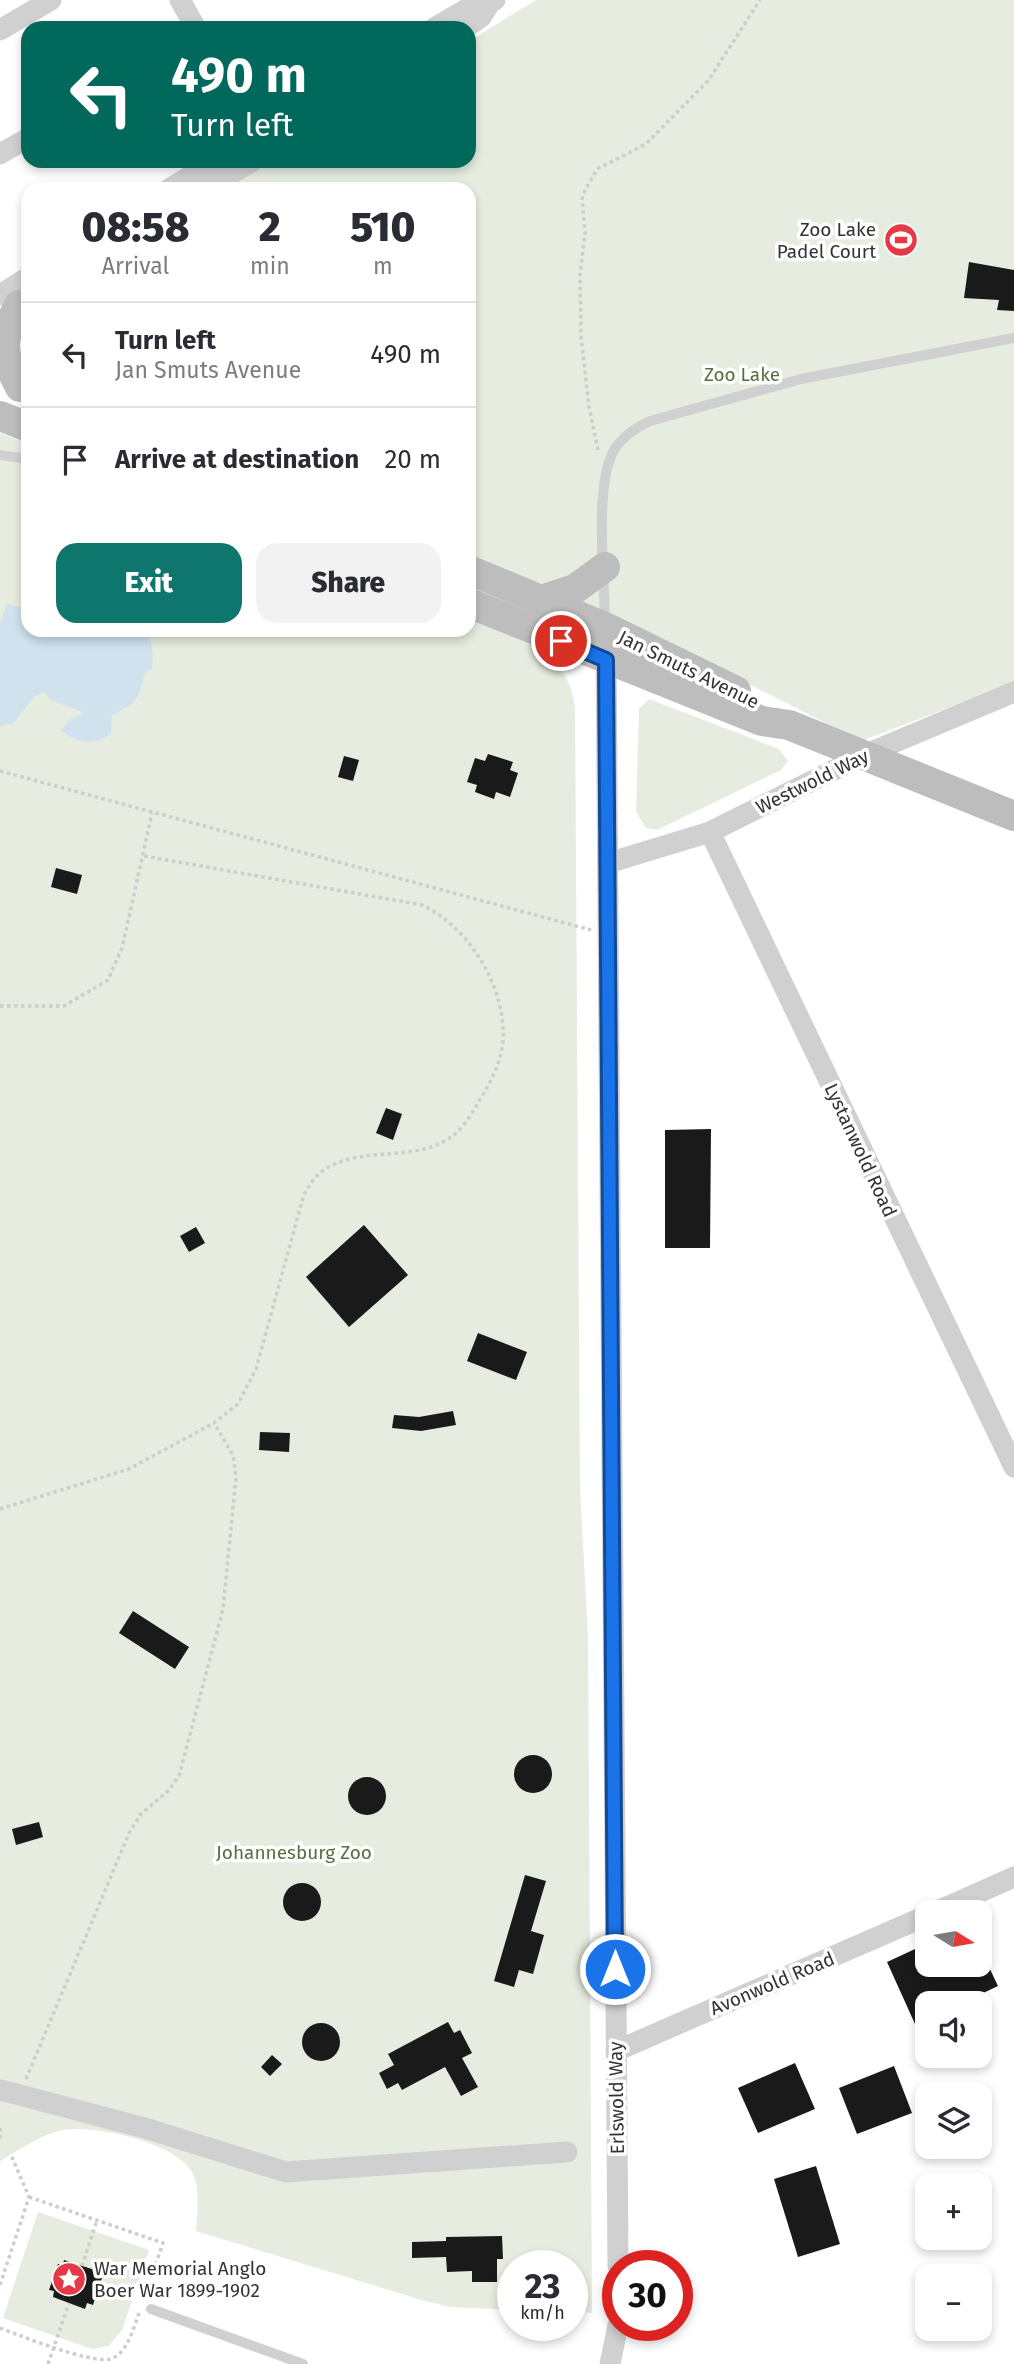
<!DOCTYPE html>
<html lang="en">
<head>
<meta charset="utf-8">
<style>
	body { margin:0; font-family:"Fira Sans",sans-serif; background:#f2f2f3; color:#2b2b33; height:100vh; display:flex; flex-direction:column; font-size:26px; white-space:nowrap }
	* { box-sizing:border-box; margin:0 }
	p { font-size:23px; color:#7c7c81 }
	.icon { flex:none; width:38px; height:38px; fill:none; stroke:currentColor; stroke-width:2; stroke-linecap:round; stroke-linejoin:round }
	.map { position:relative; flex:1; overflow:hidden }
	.details { position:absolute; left:21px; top:182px; width:455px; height:455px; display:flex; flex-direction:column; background:#fff; border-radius:21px; box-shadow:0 4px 10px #0003 }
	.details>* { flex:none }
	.top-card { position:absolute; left:21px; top:21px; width:455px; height:147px; border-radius:21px; box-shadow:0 4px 10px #0003; background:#00695c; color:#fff; overflow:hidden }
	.needle { width:46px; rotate:101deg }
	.controls { position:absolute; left:915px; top:1900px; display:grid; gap:14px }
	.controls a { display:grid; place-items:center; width:77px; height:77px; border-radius:14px; background:#fff; box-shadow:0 4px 10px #0003; font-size:35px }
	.speed { position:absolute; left:497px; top:2250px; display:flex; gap:14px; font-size:35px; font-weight:700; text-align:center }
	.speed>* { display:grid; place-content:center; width:91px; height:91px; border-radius:50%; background:#fff; box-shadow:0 4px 10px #0003; line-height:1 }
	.speed small { font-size:18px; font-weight:400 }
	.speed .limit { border:10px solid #d22; background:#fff; color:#111 }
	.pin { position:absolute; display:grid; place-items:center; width:60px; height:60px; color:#fff; margin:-30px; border:4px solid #fff; border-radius:50%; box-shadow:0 2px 7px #0007 }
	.me { position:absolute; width:77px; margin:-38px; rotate:0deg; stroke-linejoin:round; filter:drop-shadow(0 0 5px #0008) }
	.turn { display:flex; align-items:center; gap:24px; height:147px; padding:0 35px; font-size:32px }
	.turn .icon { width:91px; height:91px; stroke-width:2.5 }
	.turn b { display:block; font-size:49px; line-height:60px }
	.eta { display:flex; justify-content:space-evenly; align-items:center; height:119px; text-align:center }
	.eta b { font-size:42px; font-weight:800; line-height:49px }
	.primary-button { display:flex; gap:14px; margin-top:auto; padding:14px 35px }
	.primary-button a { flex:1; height:80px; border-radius:21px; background:#0f766e; color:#fff; font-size:28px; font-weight:800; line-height:80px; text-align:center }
	.primary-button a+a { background:#f2f2f3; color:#2b2b33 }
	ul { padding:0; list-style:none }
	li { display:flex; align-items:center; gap:21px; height:105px; padding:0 35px; border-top:2px solid #e1e1e2 }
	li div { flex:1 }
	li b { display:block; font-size:26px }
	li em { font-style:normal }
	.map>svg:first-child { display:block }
	.green { fill:#e6ecdf }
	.water { fill:#cfe2ee }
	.building { fill:#1a1a1a }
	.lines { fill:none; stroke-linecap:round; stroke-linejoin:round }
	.path { stroke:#cdcdcd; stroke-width:3.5; stroke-dasharray:3.5 3.5; stroke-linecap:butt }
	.lane { stroke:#d0d0d0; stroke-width:10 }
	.street { stroke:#d0d0d0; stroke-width:21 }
	.secondary { stroke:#bdbdbd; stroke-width:30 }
	.route-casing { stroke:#114b97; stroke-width:18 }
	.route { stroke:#1a73e8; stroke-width:12 }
	.labels { text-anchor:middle; stroke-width:7; stroke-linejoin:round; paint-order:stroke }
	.poi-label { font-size:19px; fill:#333; stroke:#fff; text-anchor:end }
	.park-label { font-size:19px; fill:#56703f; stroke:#fff }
	.street-label { font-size:19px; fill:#333; stroke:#fff }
</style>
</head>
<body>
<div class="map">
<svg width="1014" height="2364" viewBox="0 0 1014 2364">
	<rect width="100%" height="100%" fill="#fff"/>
	<g class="green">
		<path d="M536,0H1014V683L861,741L624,621L469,559V189H228L273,161H469V41Z"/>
		<path d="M0,433L28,444V630H469V619C515,637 572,652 575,710L580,1490L588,1637L592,2313L572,2312V2266H513V2310L451,2307L425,2301L196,2231C197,2212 201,2189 192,2172C177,2143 93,2124 63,2130C41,2134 19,2150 0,2161Z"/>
		<path d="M649,699L779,749L788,761L781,770L657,830L646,828L636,812L639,709Z"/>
		<path d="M38,2212L149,2250L122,2330L109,2346L92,2349L3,2318Z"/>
	</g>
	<path class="water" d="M7,604L28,609V630H148L153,653L152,669L145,672C138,700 139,702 112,715L111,733C94,747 77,743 61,730L71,719L85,713L51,700L44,692L33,697L14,723L0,726V623Z"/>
	<g class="building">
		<path d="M969,262L1014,270V311L997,310L999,300L964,298Z"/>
		<path d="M488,754L513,762L510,770L518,773L510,797L496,792L494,799L475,792L477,785L467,782L475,758L485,761Z"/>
		<path d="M344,756L359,760L353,781L338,777Z"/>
		<path d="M56,868L82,875L77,894L51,887Z"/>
		<path d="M386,1108L402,1114L393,1140L376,1133Z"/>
		<path d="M711,1129L710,1248H665V1130Z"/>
		<path d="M364,1225L408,1275L349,1327L306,1277Z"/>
		<path d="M196,1227L205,1243L189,1252L180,1236Z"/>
		<path d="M478,1333L527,1352L516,1380L467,1361Z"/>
		<path d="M453,1411L456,1425L421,1431L392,1428L394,1415L419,1417Z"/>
		<path d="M260,1432L290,1433L289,1452L259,1450Z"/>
		<path d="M133,1611L189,1647L175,1669L119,1633Z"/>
		<circle cx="533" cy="1774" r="19"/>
		<circle cx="367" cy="1796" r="19"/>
		<path d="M39,1822L43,1837L16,1845L12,1829Z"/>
		<path d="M525,1875L546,1881L531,1931L544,1935L533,1974L519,1970L514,1987L494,1981Z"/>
		<circle cx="302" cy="1902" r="19"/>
		<path d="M928,1943V1965H988L998,1986L960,2004H928V2019L915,2024L887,1962Z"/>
		<path d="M448,2022L454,2033L460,2030L472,2053L462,2058L478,2087L461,2096L445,2067L402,2090L398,2083L387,2089L379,2073L394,2065L388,2054Z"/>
		<circle cx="321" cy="2042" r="19"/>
		<path d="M272,2055L282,2064L270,2076L261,2067Z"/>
		<path d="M795,2063L815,2109L758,2133L738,2088Z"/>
		<path d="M894,2066L912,2113L857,2134L839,2088Z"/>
		<path d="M816,2166L840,2244L798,2257L774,2179Z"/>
		<path d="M502,2236L503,2259H497V2282H472V2271L447,2272L446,2257L412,2258V2242L446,2241V2237Z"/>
		<path d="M64,2260L98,2271L97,2277L102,2278L93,2305L87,2303L85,2309L53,2297L54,2291L49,2290L58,2264L63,2265Z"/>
	</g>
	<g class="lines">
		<g class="path">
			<path d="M598,450L589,407L581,336L580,275L585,234L582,196L597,169L646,144L694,95L708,81L760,0"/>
			<path d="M0,771L591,930"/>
			<path d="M0,1006H64L108,980L122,948L152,813"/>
			<path d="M0,1509L129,1469L214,1423L238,1404L256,1369L304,1194C309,1187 314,1177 320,1173C359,1142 419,1166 456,1133C465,1125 472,1113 478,1103C490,1083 501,1064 503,1040C506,987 469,927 422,905L144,856"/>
			<path d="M26,2079L130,1831L141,1814L168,1791L179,1776L223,1609L236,1477L233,1455L214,1423"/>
			<path d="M0,2128V2142"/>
			<path d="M29,2197L163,2243L145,2296"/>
			<path d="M82,2266L97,2220"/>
			<path d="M0,2285L29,2197L11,2155"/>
			<path d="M0,2328C21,2336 91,2364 111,2359C128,2352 133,2329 139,2313"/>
			<path d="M48,2364L69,2303"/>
		</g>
		<g class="lane">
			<path d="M0,455L28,459"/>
			<path d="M605,625C605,581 594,488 613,452C621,437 635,428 650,421L801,379L1014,338"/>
			<path d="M151,2309L303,2364"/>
		</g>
		<g class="street">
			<path d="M180,0L196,28"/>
			<path d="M434,28L475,4L495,0"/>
			<path d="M465,28L481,17L490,3"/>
			<path d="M0,30L51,0"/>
			<path d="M0,154L28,138"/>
			<path d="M169,189L215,161"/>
			<path d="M206,189L253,161"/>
			<path d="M0,295L28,277"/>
			<path d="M606,648L618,2266"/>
			<path d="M710,832L1014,1467"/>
			<path d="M608,863L710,832L862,756L1014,692"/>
			<path d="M933,1913L1014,1877"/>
			<path d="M616,2051L928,1915"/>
			<path d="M0,2090L145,2128L286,2172L567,2152"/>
			<path d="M610,2364L618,2325"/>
		</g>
		<g class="secondary">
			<path d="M19,305C0,343 0,349 20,387"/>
			<path d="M0,416L28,427"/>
			<path d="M469,570L605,627L736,691"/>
			<path d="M541,600L575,589L605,567"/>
			<path d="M469,603L762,721L789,725L1014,816"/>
		</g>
	</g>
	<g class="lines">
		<g class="route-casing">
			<path id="route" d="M561,641L606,660L615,1969"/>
		</g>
		<use href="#route" class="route"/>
	</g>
	<defs>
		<g id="stadium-disc" transform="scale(1.75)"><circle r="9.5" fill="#e63946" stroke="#fff"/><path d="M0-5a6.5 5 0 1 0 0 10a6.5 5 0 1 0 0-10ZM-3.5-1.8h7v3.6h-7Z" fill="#fff"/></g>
		<g id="sight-disc" transform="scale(1.75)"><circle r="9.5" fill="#e63946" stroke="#fff"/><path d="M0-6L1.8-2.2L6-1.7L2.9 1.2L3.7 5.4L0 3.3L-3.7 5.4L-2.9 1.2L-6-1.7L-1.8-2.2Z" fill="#fff"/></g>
	</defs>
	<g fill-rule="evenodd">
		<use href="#stadium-disc" x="901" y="240"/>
		<use href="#sight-disc" x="69" y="2279"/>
	</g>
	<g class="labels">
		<g class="poi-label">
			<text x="876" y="236">Zoo Lake<tspan x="876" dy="22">Padel Court</tspan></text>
			<text x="94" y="2275" text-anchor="start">War Memorial Anglo<tspan x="94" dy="22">Boer War 1899-1902</tspan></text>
		</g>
		<g class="park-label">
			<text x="742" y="381">Zoo Lake</text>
			<text x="294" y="1859">Johannesburg Zoo</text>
		</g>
		<g class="street-label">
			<text transform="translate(689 669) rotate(26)" y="7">Jan Smuts Avenue</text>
			<text transform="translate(812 781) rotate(-26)" y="7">Westwold Way</text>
			<text transform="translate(861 1150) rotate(65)" y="7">Lystanwold Road</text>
			<text transform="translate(772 1983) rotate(-23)" y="7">Avonwold Road</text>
			<text transform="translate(616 2098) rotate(-91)" y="7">Erlswold Way</text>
		</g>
	</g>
</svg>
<div class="controls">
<a><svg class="needle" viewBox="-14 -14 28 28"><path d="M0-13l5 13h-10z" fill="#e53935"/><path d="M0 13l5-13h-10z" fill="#7c7c81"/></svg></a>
<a><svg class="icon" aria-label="sound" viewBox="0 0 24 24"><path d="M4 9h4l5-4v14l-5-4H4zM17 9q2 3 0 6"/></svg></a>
<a><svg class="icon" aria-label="layers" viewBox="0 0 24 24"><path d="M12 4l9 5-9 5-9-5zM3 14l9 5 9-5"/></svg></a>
<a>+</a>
<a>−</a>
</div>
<div class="speed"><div>23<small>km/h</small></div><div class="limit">30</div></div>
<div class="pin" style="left:561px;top:641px;background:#d93025"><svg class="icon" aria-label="arrive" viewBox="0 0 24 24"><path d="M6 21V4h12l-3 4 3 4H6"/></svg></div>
<svg class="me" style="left:615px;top:1969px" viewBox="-20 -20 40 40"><circle r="17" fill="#1a73e8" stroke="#fff" stroke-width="3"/><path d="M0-11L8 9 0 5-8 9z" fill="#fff"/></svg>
<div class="top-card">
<div class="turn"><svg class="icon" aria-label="left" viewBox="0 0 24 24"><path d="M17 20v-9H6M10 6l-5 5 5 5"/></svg><div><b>490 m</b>Turn left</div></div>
</div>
<section class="details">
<div class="eta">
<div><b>08:58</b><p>Arrival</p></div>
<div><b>2</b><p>min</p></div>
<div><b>510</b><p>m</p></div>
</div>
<ul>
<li><svg class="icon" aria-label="left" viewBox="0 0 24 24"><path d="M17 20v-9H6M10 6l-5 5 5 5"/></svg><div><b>Turn left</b><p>Jan Smuts Avenue</p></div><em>490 m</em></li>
<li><svg class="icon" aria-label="arrive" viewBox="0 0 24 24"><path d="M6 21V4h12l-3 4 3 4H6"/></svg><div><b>Arrive at destination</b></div><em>20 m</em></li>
</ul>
<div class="primary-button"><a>Exit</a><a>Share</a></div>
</section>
</div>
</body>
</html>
